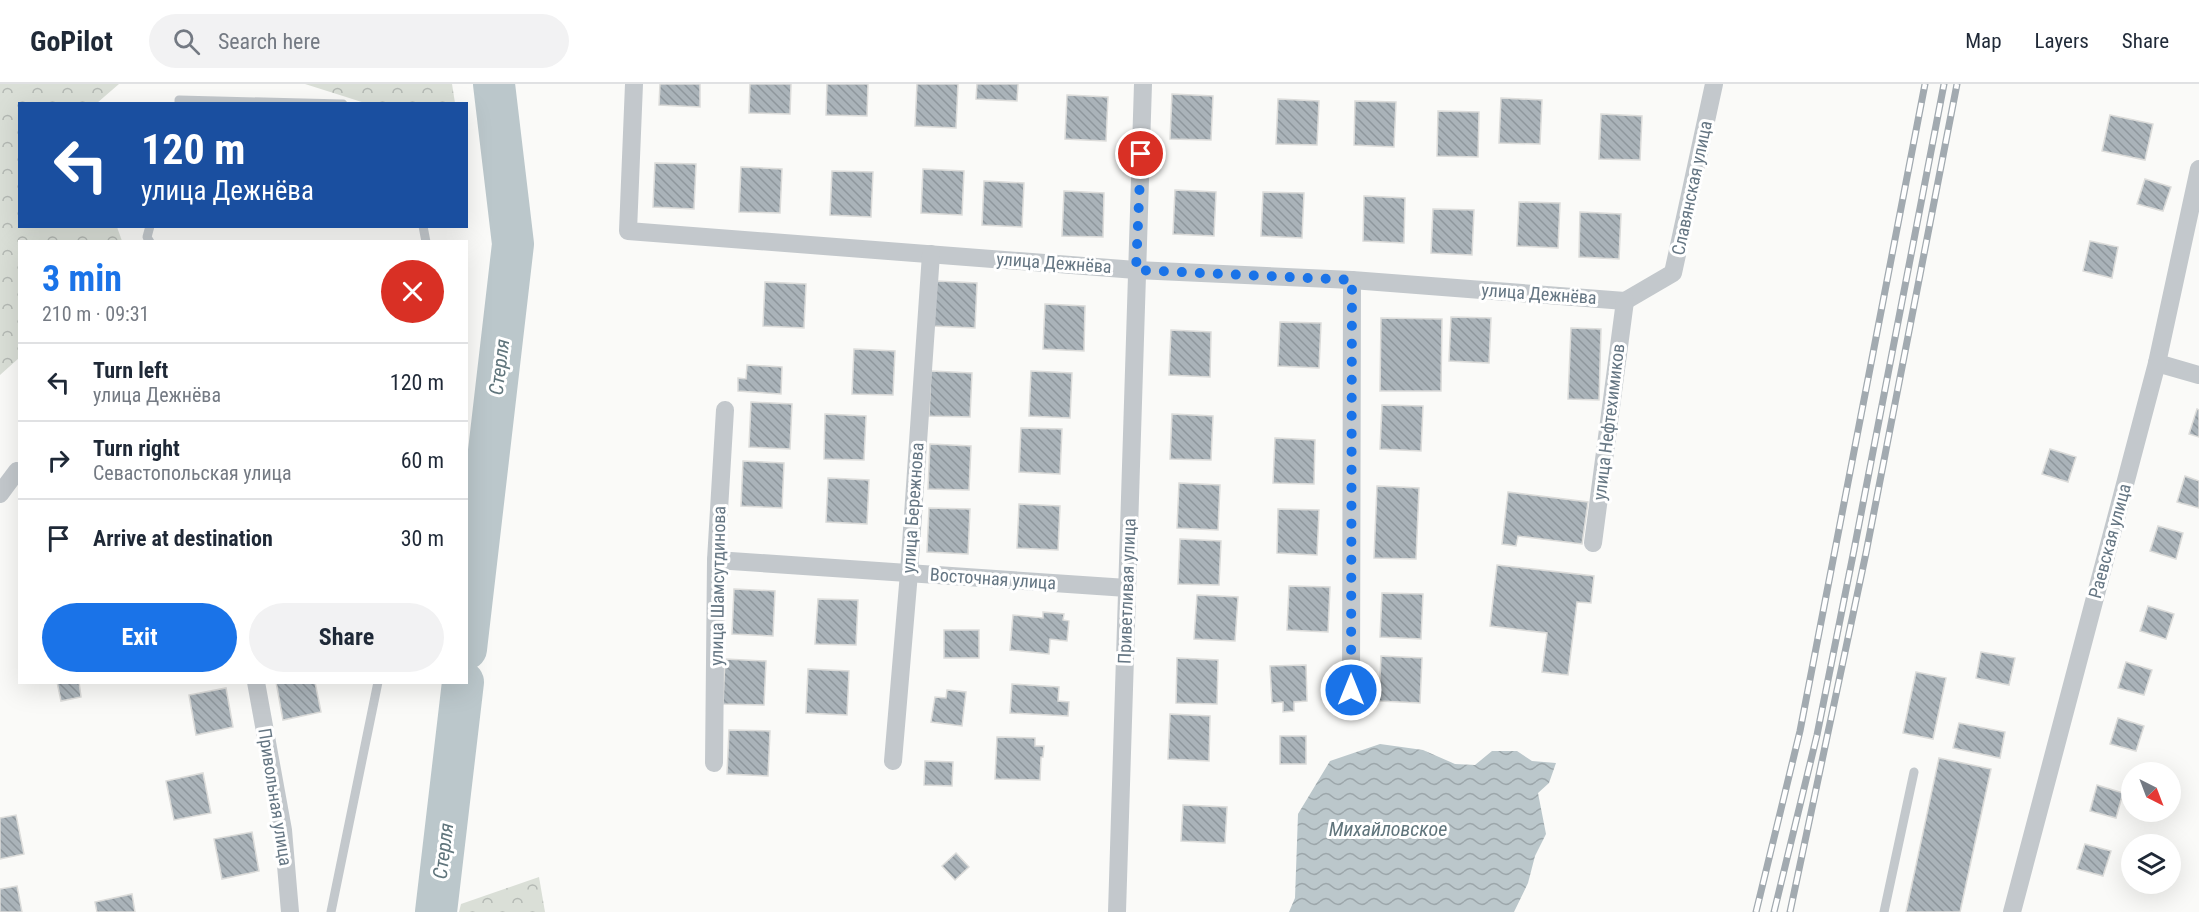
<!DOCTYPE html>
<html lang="en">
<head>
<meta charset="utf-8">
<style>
	body { margin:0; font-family:"Roboto Condensed",sans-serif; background:#f2f2f3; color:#1f2937; height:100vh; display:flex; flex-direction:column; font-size:22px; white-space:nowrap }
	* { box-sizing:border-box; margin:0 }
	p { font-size:20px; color:#747a83 }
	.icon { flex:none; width:33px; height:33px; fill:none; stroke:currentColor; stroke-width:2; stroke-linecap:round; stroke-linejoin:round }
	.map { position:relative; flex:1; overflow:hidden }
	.sheet { position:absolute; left:18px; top:156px; width:450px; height:444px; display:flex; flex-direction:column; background:#fff; border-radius:0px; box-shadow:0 6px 24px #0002 }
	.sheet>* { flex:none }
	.guide { position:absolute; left:18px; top:18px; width:450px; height:126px; border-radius:0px; box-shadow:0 6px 24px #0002; background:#1a4fa0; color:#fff; overflow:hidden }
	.needle { width:39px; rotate:138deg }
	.fabs { position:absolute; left:2121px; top:678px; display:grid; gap:12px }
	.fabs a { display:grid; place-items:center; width:60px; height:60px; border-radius:50%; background:#fff; box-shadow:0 6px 24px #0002; font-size:30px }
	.pin { position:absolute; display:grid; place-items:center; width:51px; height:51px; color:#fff; margin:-26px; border:3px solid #fff; border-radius:50%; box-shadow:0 2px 6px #0007 }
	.me { position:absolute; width:66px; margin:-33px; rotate:0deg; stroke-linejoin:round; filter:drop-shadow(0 0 4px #0008) }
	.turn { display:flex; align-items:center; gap:21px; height:126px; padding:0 24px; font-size:27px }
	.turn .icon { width:78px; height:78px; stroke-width:2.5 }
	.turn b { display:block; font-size:42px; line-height:51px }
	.round { display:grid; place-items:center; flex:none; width:63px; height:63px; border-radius:32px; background:#f2f2f3 }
	.overview { display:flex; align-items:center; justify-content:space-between; height:102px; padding:0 24px }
	h1 { font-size:36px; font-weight:700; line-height:45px; color:#1a73e8 }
	.button { display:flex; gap:12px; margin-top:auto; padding:12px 24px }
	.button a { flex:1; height:69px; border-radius:36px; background:#1a73e8; color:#fff; font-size:24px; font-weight:700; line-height:69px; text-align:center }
	.button a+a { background:#f2f2f3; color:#1f2937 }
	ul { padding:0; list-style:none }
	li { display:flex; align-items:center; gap:18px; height:78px; padding:0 24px; border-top:2px solid #e0e1e3 }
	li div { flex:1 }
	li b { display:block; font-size:22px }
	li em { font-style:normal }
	header { display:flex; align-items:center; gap:36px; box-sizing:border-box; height:84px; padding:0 30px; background:#fff; border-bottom:2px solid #e0e1e3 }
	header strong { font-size:28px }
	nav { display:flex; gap:33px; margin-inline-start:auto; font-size:21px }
	.search { width:420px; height:54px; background:#f2f2f3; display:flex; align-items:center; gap:15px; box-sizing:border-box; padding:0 21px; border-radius:33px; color:#747a83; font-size:22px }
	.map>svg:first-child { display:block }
	.forest { fill:url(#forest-crowns) }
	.water { fill:url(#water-waves) }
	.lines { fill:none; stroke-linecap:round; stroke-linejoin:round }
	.river { stroke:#bbc7cb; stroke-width:42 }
	.building { fill:url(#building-back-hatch); stroke:#dcdcda; stroke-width:1.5 }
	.service { stroke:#c3c8cc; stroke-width:9 }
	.minor { stroke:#c3c8cc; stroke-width:18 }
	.rail-casing { stroke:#a2aab0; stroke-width:7 }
	.rail { stroke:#fff; stroke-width:4.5; stroke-dasharray:14; stroke-linecap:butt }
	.route { stroke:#1a73e8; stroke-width:10; stroke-dasharray:0 18 }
	.labels { text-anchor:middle; stroke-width:6; stroke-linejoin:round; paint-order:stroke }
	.street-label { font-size:18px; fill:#657683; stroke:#fff }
	.water-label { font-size:20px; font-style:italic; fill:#60757c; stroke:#fff }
</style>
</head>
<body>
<header>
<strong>GoPilot</strong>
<div class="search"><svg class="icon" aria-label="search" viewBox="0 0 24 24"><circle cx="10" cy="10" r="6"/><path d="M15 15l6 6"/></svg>Search here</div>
<nav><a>Map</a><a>Layers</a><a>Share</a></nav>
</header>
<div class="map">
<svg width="2199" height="828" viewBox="0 0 2199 828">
	<defs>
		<pattern id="forest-crowns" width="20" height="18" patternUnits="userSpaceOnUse" patternTransform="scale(1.5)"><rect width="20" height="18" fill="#dadfd7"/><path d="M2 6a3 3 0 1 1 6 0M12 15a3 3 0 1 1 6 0" fill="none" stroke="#b4b9b4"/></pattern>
		<pattern id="water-waves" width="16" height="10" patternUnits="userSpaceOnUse" patternTransform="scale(1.5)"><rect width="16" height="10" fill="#bbc7cb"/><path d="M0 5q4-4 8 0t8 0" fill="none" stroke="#9ca6aa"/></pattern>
		<pattern id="building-back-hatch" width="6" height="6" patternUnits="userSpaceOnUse" patternTransform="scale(1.5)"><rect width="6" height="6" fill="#aab3b9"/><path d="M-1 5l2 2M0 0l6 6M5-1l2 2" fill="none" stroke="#8e969c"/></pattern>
	</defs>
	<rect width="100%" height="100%" fill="#fafaf8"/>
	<g class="forest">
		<path d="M0,0H119L97,19L20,20V142L117,143L122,157L20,158L19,274L0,291Z"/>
		<path d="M305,0H452L455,19H365Z"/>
		<path d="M539,793L545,828H459L461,820Z"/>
	</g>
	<path class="water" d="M1380,660L1423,666L1455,680L1475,681L1492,667H1517L1532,677L1556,679L1549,699L1538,709L1546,750L1535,772L1528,799L1514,828H1289L1295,814L1298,730L1330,677Z"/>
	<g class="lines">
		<g class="river">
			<path d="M466,565L513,160L494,0"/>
			<path d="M436,828L463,598"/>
		</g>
	</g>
	<g class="building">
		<path d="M660,0H700V23L659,21Z"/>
		<path d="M750,0H791L790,30L749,29Z"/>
		<path d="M827,0H868L867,32L826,31Z"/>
		<path d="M917,0H958L956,44L915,42Z"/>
		<path d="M977,0H1018L1017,17L976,15Z"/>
		<path d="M1172,10L1213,12L1211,56L1170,55Z"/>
		<path d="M1067,11L1108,13L1106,57L1065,55Z"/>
		<path d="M1501,14L1542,16L1540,60L1499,59Z"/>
		<path d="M1278,15L1319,17L1317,61L1276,60Z"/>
		<path d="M1355,17L1396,18L1394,63L1354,61Z"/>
		<path d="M1438,27L1479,28L1478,73L1437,72Z"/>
		<path d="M1601,30L1642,32L1640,76L1599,75Z"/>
		<path d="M2110,31L2153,40L2145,76L2102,67Z"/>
		<path d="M655,79L696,80L694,125L653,123Z"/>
		<path d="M741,83L782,85L780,129L739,128Z"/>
		<path d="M923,85L964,87L962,131L921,129Z"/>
		<path d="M832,87L873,88L871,133L830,131Z"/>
		<path d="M2145,95L2171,103L2163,127L2137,120Z"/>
		<path d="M984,97L1024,99L1022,143L982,141Z"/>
		<path d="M1175,106L1216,108L1214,152L1173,150Z"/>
		<path d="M1064,107L1104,109L1103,153L1062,152Z"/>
		<path d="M1263,108L1304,109L1302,154L1261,152Z"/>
		<path d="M1364,112L1405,114L1404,159L1363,157Z"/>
		<path d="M1519,118L1560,119L1558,164L1517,162Z"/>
		<path d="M1433,125L1474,126L1472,171L1431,169Z"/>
		<path d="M1580,128L1621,130L1619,175L1579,173Z"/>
		<path d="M2090,157L2118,163L2112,194L2083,187Z"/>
		<path d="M936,197L977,199L975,244L934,242Z"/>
		<path d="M765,198L806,200L804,244L763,242Z"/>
		<path d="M1045,220L1085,222L1084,267L1043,265Z"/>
		<path d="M1451,233L1491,234L1489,279L1449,277Z"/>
		<path d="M1381,234L1442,235L1441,307H1380Z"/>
		<path d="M1280,238L1321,239L1319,284L1278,282Z"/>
		<path d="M1571,244L1601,245L1599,316L1568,315Z"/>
		<path d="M1171,246L1211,248L1210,293L1169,291Z"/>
		<path d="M854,265L895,267L893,311L852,310Z"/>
		<path d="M747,281L782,283L781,310L738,307V294L746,295Z"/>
		<path d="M931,287L972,289L970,333L929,332Z"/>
		<path d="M1031,287L1072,289L1070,334L1029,332Z"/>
		<path d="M751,318L792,320L790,365L749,363Z"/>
		<path d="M1382,321L1423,322L1421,367L1380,365Z"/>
		<path d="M2197,325L2199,326V353L2189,350Z"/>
		<path d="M825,330L866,332L864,376L824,375Z"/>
		<path d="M1172,330L1213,332L1211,376L1170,375Z"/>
		<path d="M1021,344L1062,345L1060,390L1019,388Z"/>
		<path d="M1275,354L1315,356L1314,400L1273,399Z"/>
		<path d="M930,360L971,362L969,406L928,405Z"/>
		<path d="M2050,365L2076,373L2068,398L2042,390Z"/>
		<path d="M743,377L784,379L782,424L741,422Z"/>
		<path d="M2185,392L2199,397V424L2177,418Z"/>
		<path d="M828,394L869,396L867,440L826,438Z"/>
		<path d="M1179,399L1220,401L1218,446L1177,444Z"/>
		<path d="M1377,402L1419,404L1416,475L1374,474Z"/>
		<path d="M1508,408L1588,418L1582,460L1518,452L1516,462L1502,460Z"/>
		<path d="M1019,420L1060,422L1058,466L1017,464Z"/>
		<path d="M929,424L970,425L968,470L927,468Z"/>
		<path d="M1278,425L1319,426L1317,471L1277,469Z"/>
		<path d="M2158,442L2183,449L2176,475L2150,467Z"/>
		<path d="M1180,455L1221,457L1219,501L1178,500Z"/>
		<path d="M1497,481L1594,492L1591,519L1577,518L1568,591L1542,588L1547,549L1490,542Z"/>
		<path d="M1289,502L1330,503L1328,548L1287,546Z"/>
		<path d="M734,505L775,507L773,552L732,550Z"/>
		<path d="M1382,509L1423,510L1421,555L1380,553Z"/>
		<path d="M1197,511L1238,513L1235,557L1194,555Z"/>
		<path d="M818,515L858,516L856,561L815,560Z"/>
		<path d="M2148,522L2174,530L2166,555L2140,547Z"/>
		<path d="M1043,528L1064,530L1063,536L1069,537L1067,557L1050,555L1049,570L1010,566L1013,531L1043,534Z"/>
		<rect x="944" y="546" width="35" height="28"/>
		<path d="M1981,568L2015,574L2009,601L1976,594Z"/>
		<path d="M1381,572L1422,574L1420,619L1379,617Z"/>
		<path d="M1177,574L1218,576L1217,620L1176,619Z"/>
		<path d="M725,575L766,577L764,621L723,620Z"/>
		<path d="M2126,578L2152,586L2144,611L2118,604Z"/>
		<path d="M1306,581L1307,617L1294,618V627L1283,628V618L1272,619L1270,582Z"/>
		<path d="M808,585L849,587L847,631L806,629Z"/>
		<path d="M1916,588L1946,594L1933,655L1903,649Z"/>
		<path d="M57,598H79L81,613L61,617Z"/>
		<path d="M276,598H315L321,628L283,636Z"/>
		<path d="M1012,600L1059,603L1058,617L1069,618L1068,632L1010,629Z"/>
		<path d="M226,604L233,643L196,651L189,611Z"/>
		<path d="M947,606L966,608L962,642L931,638L935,613L946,614Z"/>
		<path d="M1170,630L1210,632L1209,677L1168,675Z"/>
		<path d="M2118,634L2144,642L2136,667L2110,660Z"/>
		<path d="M1959,639L2005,648L2000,674L1953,664Z"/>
		<path d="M729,646L770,647L768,692L727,690Z"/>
		<rect x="1280" y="652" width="26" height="28"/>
		<path d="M997,653L1035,654V662H1044L1043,673H1041L1040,696L995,695Z"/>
		<path d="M1939,674L1991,685L1960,828H1906Z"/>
		<path d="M925,677L953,678L952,702L924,701Z"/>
		<path d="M203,689L211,729L174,736L166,697Z"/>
		<path d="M2097,701L2123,709L2116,734L2090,727Z"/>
		<path d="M1183,721L1227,723L1225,759L1181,757Z"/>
		<path d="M16,731L24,770L0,775V734Z"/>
		<path d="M252,748L259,787L222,795L214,755Z"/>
		<path d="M2085,760L2111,767L2103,792L2077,785Z"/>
		<path d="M956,769L969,783L955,796L942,782Z"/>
		<path d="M17,802L22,828H0V805Z"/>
		<path d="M132,810L135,828H97L95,818Z"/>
	</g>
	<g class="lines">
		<g class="service">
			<path d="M179,20V16L343,20"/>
			<path d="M150,142L147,153L150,158"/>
			<path d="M423,142L426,158"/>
			<path d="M331,828L378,598"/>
			<path d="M1884,828L1914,688"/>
		</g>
		<g class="minor">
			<path d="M634,0L628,147L1136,186L1352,196L1625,217"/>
			<path d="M1625,217L1673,189L1714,0"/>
			<path d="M2157,279L2199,291"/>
			<path d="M0,410L17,387"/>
			<path d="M1593,459L1625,217"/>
			<path d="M716,476L1127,504"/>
			<path d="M256,598L283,746L290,828"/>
			<path d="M1351,606L1352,196"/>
			<path d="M893,677L909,489L931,170"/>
			<path d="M714,679L716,476L725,326"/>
			<path d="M1117,828L1143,0"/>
			<path d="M2012,828L2157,279L2199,85"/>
		</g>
		<g class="rail-casing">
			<g id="rail">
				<path d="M1756,828L1800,647L1925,0"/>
				<path d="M1774,828L1817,651L1854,466L1944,0"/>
				<path d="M1790,828L1866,469L1957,0"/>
			</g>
		</g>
		<use href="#rail" class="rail"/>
	</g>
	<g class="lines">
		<path class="route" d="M1141,70L1136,186L1352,196L1351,606"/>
	</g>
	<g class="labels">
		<g class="street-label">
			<text transform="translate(1692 104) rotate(-78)" y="6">Славянская улица</text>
			<text transform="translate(1054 179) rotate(4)" y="6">улица Дежнёва</text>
			<text transform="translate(1539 210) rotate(4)" y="6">улица Дежнёва</text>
			<text transform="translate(1609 338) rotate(-83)" y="6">улица Нефтехимиков</text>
			<text transform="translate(913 424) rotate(-86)" y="6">улица Бережнова</text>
			<text transform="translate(2110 457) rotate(-75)" y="6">Раевская улица</text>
			<text transform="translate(993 495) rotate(4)" y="6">Восточная улица</text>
			<text transform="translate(718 502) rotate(-89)" y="6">улица Шамсутдинова</text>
			<text transform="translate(1127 507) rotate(-88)" y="6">Приветливая улица</text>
			<text transform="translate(275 713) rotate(81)" y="6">Привольная улица</text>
		</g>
		<g class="water-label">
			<text transform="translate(499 283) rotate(-83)" y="7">Стерля</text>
			<text x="1388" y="752">Михайловское</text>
			<text transform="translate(443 767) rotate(-83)" y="7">Стерля</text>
		</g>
	</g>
</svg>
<div class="fabs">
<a><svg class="needle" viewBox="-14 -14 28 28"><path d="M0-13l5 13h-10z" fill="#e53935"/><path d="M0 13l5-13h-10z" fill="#747a83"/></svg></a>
<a><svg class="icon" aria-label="layers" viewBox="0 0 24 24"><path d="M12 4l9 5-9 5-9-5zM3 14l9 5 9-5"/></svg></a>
</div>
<div class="pin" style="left:1141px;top:70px;background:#d93025"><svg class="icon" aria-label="arrive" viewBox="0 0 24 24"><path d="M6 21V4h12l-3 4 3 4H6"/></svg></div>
<svg class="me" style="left:1351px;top:606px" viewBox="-20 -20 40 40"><circle r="17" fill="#1a73e8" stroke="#fff" stroke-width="3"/><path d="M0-11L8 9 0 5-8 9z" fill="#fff"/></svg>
<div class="guide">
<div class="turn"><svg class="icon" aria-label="left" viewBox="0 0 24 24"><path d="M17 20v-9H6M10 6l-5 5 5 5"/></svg><div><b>120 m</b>улица Дежнёва</div></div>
</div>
<section class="sheet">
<div class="overview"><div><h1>3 min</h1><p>210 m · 09:31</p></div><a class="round" style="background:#d93025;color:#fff"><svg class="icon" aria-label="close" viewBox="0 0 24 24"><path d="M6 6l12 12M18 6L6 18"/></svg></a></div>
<ul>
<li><svg class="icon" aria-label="left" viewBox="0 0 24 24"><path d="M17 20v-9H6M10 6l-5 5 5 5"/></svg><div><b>Turn left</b><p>улица Дежнёва</p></div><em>120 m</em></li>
<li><svg class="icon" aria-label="right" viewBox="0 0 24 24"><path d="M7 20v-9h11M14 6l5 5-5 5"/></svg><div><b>Turn right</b><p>Севастопольская улица</p></div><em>60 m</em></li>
<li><svg class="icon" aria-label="arrive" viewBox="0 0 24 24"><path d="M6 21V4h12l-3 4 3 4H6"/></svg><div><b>Arrive at destination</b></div><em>30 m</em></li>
</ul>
<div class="button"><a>Exit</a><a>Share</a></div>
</section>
</div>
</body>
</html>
